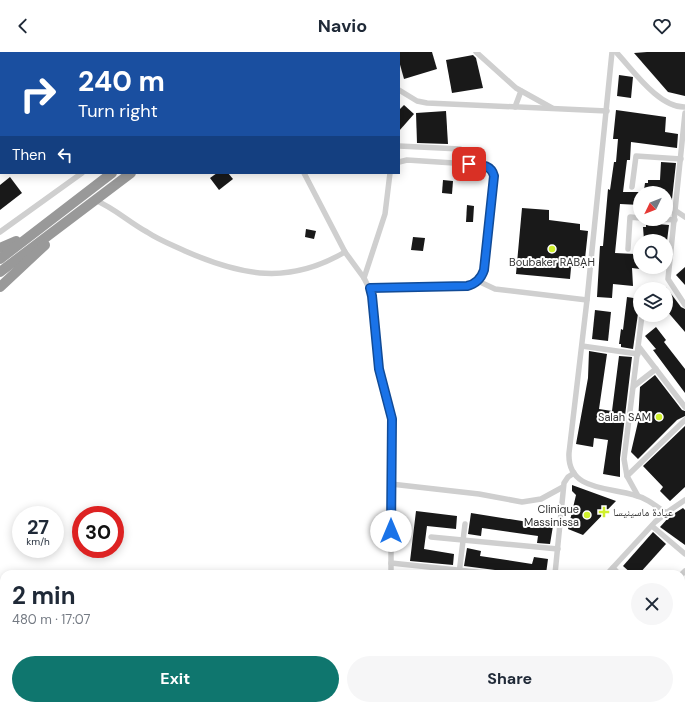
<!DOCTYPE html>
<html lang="en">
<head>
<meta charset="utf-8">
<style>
	body { margin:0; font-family:"DM Sans","Noto Naskh Arabic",sans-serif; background:#f6f6f7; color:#1f2937; height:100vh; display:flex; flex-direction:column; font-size:15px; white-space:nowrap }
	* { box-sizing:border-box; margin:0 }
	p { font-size:13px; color:#747a83 }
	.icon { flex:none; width:22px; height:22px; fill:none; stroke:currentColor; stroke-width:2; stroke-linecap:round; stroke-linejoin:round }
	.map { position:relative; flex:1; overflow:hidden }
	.sheet { position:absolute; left:0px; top:518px; width:685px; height:140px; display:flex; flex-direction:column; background:#fff; border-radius:12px 12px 0 0; box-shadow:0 2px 10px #0003 }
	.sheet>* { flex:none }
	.banner { position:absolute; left:0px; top:0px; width:400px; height:122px; box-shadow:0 2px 10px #0003; background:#1a4fa0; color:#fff; overflow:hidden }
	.needle { width:26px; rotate:227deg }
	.fabs { position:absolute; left:633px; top:134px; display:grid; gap:8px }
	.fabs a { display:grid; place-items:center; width:40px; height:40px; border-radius:50%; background:#fff; box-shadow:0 2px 10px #0003; font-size:20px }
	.speed { position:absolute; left:12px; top:454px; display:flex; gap:8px; font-size:20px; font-weight:700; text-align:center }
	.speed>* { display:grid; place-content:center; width:52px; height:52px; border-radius:50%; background:#fff; box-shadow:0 2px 10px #0003; line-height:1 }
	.speed small { font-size:10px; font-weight:400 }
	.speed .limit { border:6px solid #d22; background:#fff; color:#111 }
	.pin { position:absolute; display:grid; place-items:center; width:34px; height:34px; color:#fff; margin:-17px; border-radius:8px; box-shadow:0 2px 6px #0006 }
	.me { position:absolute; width:44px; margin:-22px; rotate:0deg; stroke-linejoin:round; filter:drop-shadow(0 0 3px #0008) }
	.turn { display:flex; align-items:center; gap:14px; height:84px; padding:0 12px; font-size:18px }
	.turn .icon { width:52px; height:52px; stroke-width:2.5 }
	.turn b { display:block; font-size:28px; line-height:34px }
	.then { display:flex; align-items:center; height:38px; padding:0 12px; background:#0003; gap:8px; font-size:15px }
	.round { display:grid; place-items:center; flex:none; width:42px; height:42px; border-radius:21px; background:#f6f6f7 }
	.summary { display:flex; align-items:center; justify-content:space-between; height:68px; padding:0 12px }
	h1 { font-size:24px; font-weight:700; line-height:30px }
	.button { display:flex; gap:8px; margin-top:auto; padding:8px 12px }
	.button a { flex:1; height:46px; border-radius:24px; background:#0f766e; color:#fff; font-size:16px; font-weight:700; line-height:46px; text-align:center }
	.button a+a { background:#f6f6f7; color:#1f2937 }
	header { display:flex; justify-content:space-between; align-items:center; height:52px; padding:0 12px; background:#fff; font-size:18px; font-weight:700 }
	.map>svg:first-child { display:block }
	.building { fill:#191919 }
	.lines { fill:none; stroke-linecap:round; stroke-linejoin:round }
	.street { stroke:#cfcfcf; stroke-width:5.5 }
	.highway { stroke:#999; stroke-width:10 }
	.route-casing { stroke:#114b97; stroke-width:10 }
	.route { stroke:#1a73e8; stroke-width:7 }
	.poi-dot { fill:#d0f02d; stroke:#fff; stroke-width:1.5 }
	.labels { text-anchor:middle; stroke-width:4; stroke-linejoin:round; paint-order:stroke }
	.poi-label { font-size:11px; fill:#323232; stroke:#fff; text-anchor:end }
</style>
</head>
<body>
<header><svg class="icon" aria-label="back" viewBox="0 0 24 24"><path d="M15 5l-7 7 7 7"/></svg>Navio<svg class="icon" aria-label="heart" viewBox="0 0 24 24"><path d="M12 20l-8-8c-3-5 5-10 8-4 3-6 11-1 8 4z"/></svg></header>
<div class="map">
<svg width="685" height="658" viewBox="0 0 685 658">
	<rect width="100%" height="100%" fill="#fff"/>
	<g class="building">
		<path d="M399,0H432L437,17L404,27L399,9Z"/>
		<path d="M647,0H685V44L668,40L634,1Z"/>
		<path d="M473,3L476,6L483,36L452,41L446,8Z"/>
		<path d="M619,23L633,25L631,46L617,44Z"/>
		<path d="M404,53L414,62L399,79V58Z"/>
		<path d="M616,58L666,65L665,80L678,82L677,96L631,90L630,108H627L623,140H640V153L620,152L615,201L635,202V206H640V217L632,216L633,234L613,232L612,246L597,245L600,194H603L608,137L610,138L614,110H616L618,87H613Z"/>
		<path d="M446,59L448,92L417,91L416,61Z"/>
		<path d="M661,110L676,111L671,156H666V140L644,138L645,131H648V128H660Z"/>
		<path d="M217,121H228L233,127L219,138L210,126Z"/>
		<path d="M10,125L22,141L0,158V133Z"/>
		<path d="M443,128L453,129L452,142L442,141Z"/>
		<path d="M467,153L474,154L473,170H466Z"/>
		<path d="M522,156L549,158V168L580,172V178L588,179L584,216H571L570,227L516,222Z"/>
		<path d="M646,171L669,173L667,189L644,188L643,175H646Z"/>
		<path d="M306,177L316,179L314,187L305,185Z"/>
		<path d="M413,185L425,186L423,199L411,198Z"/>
		<path d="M685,215V233L676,223Z"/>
		<path d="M666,235L681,255L685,257V280L666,258Z"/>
		<path d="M627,245L640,247L633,297L621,295V292H619L621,277L623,278Z"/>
		<path d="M595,258L611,260L608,289L592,287Z"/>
		<path d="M656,275L666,288L664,290L685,317V341L653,298L656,297L645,284Z"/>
		<path d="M589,299L607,302L599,357L612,359L619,304L632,305L620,406V425L603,422L608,388L594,386L593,395L576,392L588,326Z"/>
		<path d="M655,323L682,358L685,359V364L677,368L638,407L631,400L638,370L640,335Z"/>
		<path d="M685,374V435L670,449L660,439L663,435L643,414Z"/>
		<path d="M572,433L616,449L583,483L568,477L576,443L572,439Z"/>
		<path d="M683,456L685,458V493L660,475L670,464Z"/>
		<path d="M416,459L457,464L456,477L427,474L424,497L454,502L453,513L410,509Z"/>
		<path d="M471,461L553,474L550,492L537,491L538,484L482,476L481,484L468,482Z"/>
		<path d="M653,480L666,492L639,522H632L623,514Z"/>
		<path d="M467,496L481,499L480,504L532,512L534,505L548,507L546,522H512L495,518L464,514Z"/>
	</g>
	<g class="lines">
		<g class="street">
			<path d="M35,0L36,1"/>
			<path d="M382,0V1"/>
			<path d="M476,0L516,36L552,56"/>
			<path d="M612,0L587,248L569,401C567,439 609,435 634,443C647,446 656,454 666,461L685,448"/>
			<path d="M616,0C633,18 659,56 685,55"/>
			<path d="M18,1L20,0"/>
			<path d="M239,1L240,0"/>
			<path d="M308,1L310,0"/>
			<path d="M333,1L334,0"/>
			<path d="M0,15L1,14"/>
			<path d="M399,38L417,49L427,51L607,59"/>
			<path d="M515,55L521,39"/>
			<path d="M685,61L668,227L685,253"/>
			<path d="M399,94L460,97"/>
			<path d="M304,121L345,200L364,226L371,240L379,317L389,350L391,367V522"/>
			<path d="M632,135L636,104L681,107"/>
			<path d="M95,148C114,156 129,170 147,180C159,188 172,193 185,199C242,224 289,233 345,200"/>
			<path d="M676,159L685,165"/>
			<path d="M660,167L675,168"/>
			<path d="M0,180L82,121"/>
			<path d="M628,197L630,165L640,166"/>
			<path d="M364,226L385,162L390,121"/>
			<path d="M478,229L495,237L587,248"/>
			<path d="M370,236L467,234L478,229L484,218L495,124L491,117L485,113L407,108L399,110"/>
			<path d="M582,294L638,302"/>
			<path d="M639,295L685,355"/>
			<path d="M634,334L656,317"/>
			<path d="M627,424L685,368"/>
			<path d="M391,432L479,442L522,450L541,447L563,435"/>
			<path d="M638,444L627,424L624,407L642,263"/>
			<path d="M652,474L685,502"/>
			<path d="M431,485L558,497"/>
			<path d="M391,511L495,522"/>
			<path d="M613,516L619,522"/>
			<path d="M459,522L465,472"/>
			<path d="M555,522L564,431L568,425L574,421"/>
			<path d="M607,522L655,470L666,461"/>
			<path d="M681,523L685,519"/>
			<path d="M654,654L659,658"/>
			<path d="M462,658L467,654"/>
			<path d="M679,658L685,651"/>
		</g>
		<g class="highway">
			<path d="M271,1L272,0"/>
			<path d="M286,1L287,0"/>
			<path d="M0,196L16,189"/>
			<path d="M0,207L112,121"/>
			<path d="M0,220L131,121"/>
			<path d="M0,235L45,193"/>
			<path d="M0,602L4,605"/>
			<path d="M0,615L4,619"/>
			<path d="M44,654L48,658"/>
			<path d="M58,654L62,658"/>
		</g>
	</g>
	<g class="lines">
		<g class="route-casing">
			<path id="route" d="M391,479L392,367L379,317L372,244L370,236L467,234C476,232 481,227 484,218L494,124C491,112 480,113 469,112"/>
		</g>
		<use href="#route" class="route"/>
	</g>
	<g class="poi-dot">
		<circle cx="552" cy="197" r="4"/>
		<circle cx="659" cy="365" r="4"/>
		<path d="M602 454h4v4h4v4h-4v4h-4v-4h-4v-4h4z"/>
		<circle cx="587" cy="463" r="4"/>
	</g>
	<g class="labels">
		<g class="poi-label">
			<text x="552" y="214" text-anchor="middle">Boubaker RABAH</text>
			<text x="651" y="369">Salah SAM</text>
			<text x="579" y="461">Clinique<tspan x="579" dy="13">Massinissa</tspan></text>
			<text x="613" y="464" text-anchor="start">عيادة ماسينيسا</text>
		</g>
	</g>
</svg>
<div class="fabs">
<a><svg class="needle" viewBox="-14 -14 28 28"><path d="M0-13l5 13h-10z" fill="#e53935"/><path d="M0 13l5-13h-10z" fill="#747a83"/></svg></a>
<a><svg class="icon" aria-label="search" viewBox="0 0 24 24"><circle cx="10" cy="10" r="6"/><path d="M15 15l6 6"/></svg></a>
<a><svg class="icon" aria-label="layers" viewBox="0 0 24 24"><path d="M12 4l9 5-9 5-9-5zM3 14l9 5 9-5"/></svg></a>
</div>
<div class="speed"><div>27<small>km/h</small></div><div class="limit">30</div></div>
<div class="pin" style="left:469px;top:112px;background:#d93025"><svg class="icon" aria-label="arrive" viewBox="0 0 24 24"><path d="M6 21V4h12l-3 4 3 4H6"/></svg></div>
<svg class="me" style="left:391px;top:479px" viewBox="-20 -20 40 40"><circle r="19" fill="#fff"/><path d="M0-13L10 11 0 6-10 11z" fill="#1a73e8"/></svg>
<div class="banner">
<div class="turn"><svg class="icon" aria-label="right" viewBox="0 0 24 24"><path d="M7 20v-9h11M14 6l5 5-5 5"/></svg><div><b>240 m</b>Turn right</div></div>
<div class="then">Then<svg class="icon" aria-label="left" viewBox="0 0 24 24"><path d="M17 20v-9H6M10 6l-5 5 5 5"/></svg></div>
</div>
<section class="sheet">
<div class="summary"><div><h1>2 min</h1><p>480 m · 17:07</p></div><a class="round"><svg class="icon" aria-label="close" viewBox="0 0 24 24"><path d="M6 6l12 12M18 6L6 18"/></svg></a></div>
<div class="button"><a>Exit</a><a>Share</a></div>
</section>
</div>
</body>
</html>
